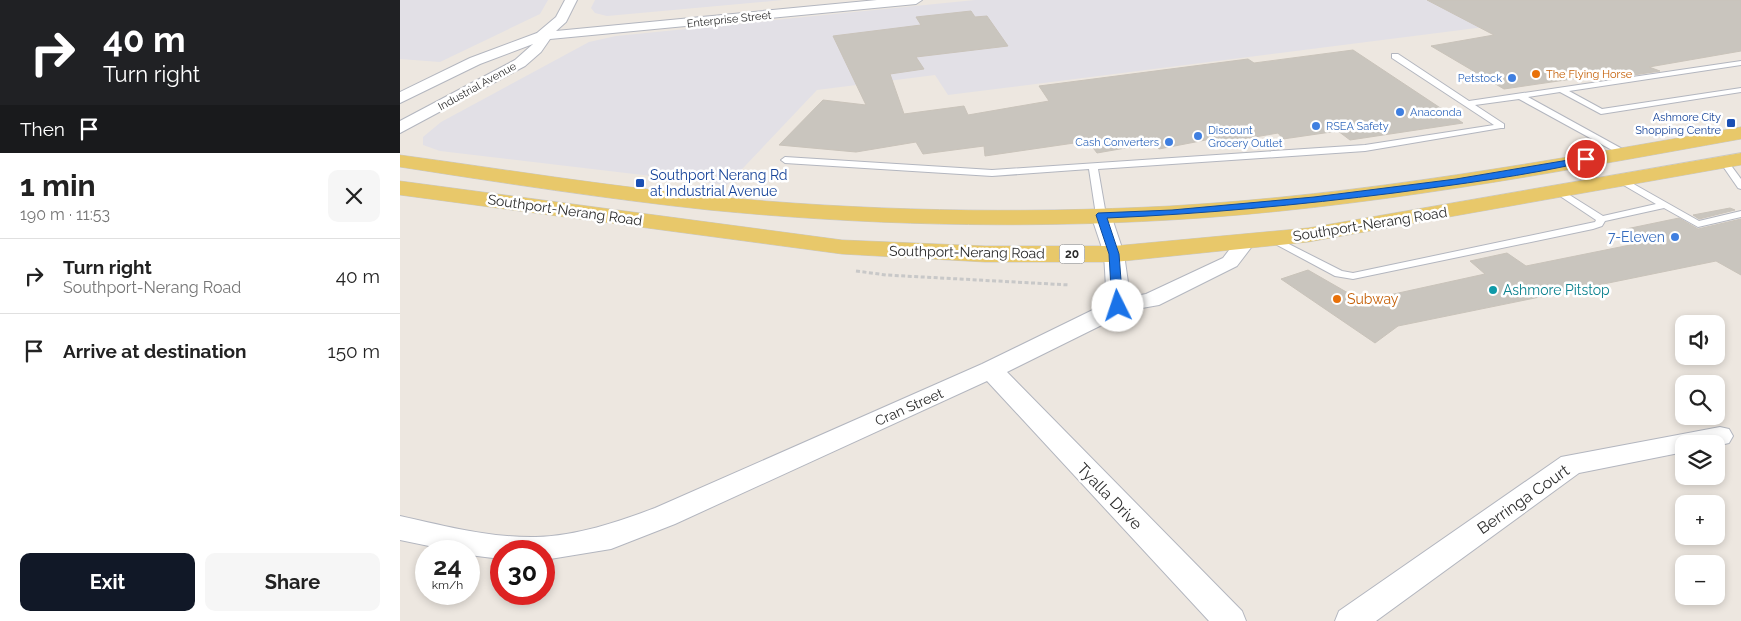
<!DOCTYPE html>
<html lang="en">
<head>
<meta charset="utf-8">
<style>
	body { margin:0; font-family:Raleway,sans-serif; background:#f6f6f6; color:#222; height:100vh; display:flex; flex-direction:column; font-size:19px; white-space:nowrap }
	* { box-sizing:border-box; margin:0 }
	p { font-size:16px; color:#767676 }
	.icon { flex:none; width:28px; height:28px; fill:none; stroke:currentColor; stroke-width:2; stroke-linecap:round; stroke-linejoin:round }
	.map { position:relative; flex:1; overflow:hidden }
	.details { display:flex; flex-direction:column; background:#fff; width:400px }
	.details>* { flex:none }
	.top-card { background:#202124; color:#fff; overflow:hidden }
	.buttons { position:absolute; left:1275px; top:315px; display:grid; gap:10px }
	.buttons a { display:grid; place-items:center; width:50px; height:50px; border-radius:10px; background:#fff; box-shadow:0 2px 8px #0003; font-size:25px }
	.speed { position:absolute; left:15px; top:540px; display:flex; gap:10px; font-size:25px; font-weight:700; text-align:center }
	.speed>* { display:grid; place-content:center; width:65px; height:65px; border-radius:50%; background:#fff; box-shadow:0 2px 8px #0003; line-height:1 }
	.speed small { font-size:12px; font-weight:400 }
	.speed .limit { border:8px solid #d22; background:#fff; color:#111 }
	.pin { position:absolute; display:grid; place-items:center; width:42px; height:42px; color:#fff; margin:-21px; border:2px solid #fff; border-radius:50%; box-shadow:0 1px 5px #0007 }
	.me { position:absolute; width:55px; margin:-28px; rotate:356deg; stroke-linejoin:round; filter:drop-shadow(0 0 4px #0008) }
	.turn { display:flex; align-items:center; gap:18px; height:105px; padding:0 20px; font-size:22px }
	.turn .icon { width:65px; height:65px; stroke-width:2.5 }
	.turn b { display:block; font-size:35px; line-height:42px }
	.then { display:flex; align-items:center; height:48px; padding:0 20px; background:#0003; gap:10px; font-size:19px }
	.round { display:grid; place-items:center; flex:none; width:52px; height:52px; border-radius:10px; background:#f6f6f6 }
	.headline { display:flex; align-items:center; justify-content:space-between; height:85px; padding:0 20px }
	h1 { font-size:30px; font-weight:700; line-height:38px }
	.action { display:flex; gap:10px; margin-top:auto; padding:10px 20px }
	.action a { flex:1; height:58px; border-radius:10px; background:#111827; color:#fff; font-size:20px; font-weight:700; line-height:58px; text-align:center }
	.action a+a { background:#f6f6f6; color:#222 }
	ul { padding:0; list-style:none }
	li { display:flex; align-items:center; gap:15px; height:75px; padding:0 20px; border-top:1px solid #e0e0e0 }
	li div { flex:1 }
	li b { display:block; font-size:19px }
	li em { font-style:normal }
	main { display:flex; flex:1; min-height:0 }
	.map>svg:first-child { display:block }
	.industrial { fill:#e2e0e6 }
	.building { fill:#c9c5be; stroke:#c9c3ba }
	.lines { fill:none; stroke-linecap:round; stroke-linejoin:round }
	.lane-casing { stroke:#b3b6bf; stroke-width:2 }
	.street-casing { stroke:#b3b6bf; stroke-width:2 }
	.primary-casing { stroke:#c8c8c8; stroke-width:1 }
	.path { stroke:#c8c8c8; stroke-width:3; stroke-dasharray:4 2.5; stroke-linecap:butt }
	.lane { fill:#fff; fill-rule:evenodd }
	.street { fill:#fff; fill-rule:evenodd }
	.primary { fill:#e8c86a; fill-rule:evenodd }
	.route { fill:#1a73e8; stroke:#114b97 }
	.food-dot { fill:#e8710a; stroke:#fff; stroke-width:2 }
	.shop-dot { fill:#3f7fe0; stroke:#fff; stroke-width:2 }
	.transit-dot { fill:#1a4fb4; stroke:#fff; stroke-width:2 }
	.culture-dot { fill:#0f9aa8; stroke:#fff; stroke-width:2 }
	.labels { text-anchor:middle; stroke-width:5; stroke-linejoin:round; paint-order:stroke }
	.far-street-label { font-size:11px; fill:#2d2d2d; stroke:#fff }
	.far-food-label { font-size:11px; fill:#c56008; stroke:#fff; text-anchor:start }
	.far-shop-label { font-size:11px; fill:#366cbe; stroke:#fff; text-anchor:start }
	.far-transit-label { font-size:11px; fill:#164399; stroke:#fff; text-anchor:end }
	.shield { fill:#fff; stroke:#6c6c6c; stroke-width:1 }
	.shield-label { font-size:12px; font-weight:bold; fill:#2d2d2d }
	.transit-label { font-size:14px; fill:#164399; stroke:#fff; text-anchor:start }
	.street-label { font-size:14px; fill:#2d2d2d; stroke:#fff }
	.shop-label { font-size:14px; fill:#366cbe; stroke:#fff; text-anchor:end }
	.culture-label { font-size:14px; fill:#0d838f; stroke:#fff; text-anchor:start }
	.food-label { font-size:14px; fill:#c56008; stroke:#fff; text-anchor:start }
	.near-street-label { font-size:16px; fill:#2d2d2d; stroke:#fff }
</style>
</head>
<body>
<main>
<section class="details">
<div class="top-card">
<div class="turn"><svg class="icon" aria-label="right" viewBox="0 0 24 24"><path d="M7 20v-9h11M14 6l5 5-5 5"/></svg><div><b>40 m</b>Turn right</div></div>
<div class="then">Then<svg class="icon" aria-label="arrive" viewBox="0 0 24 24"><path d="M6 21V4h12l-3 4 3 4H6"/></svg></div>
</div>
<div class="headline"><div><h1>1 min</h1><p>190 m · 11:53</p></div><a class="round"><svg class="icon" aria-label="close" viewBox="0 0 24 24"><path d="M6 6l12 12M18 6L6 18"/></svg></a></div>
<ul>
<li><svg class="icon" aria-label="right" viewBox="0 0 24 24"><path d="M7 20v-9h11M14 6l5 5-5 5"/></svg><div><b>Turn right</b><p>Southport-Nerang Road</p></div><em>40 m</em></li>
<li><svg class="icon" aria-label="arrive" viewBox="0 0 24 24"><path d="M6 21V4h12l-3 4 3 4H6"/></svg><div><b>Arrive at destination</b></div><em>150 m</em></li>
</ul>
<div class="action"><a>Exit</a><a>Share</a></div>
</section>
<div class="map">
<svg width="1341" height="621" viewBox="0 0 1341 621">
	<rect width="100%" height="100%" fill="#ede7e0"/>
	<g class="industrial">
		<path d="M0,0H148L140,14L40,62L0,59Z"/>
		<path d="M195,0H383L207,16L195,13L191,8Z"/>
		<path d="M575,0H1298L548,95L535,75L417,90L327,185L40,151L23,145V137L41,122L189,42L216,36Z"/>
	</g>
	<g class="building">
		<path d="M1027,0H1341V51L1249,67L1260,71L1220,77L1213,73L1104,89L1031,46L1094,35Z"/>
		<path d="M571,11L575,17L587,16L608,46L516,57L524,69L490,74L504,114L564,106L568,115L649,101L639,86L848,59L854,63L953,50L1063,123L950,140L938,131L883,139L878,133L820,143L816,138L759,149L754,143L697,153L688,141L585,156L584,146L523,154L516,142L456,152L379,145L423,100L466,105L433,36L521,25L516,17Z"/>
		<path d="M1330,208L1335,210L1299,219L1293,215Z"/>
		<path d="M1279,218L1298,229L1341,219V275L1316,261L998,326L975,343L881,279L908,270L962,301L1085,274L1070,261L1107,253L1126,266L1245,242L1226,229Z"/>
	</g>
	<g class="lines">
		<g class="lane-casing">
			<g id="lane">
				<path d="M992,54H998L1069,101L1341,61V65L1169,91L1202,109L1341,88V92L1201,114L1160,92L1128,97L1226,151V155L1223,156L1119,99L1075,105L1104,124V128H1101L965,151L698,169L706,215L701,218L696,215L689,169L592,176L385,163L381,160L385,157L592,170L965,145L1094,125L992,58Z"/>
				<path d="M1324,159L1327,160L1341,179V189L1338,188L1320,162Z"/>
				<path d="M1223,178L1299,221L1341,211V217L1298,227L1264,208L1205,221L1202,226L1193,229L953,279L935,276L866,239L871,236L875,237L942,271L953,273L1195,222L1196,220L1157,194V190L1160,189L1203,216L1256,204L1220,183L1218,181Z"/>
			</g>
		</g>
		<g class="street-casing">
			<g id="street">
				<path d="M165,0H177L166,22L156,31L477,0H522L516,4L150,39L141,52L125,66L0,133V121L115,60L133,44L80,64L0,103V92L70,58L137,33L156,17Z"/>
				<path d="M701,209L708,211L711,215L724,254L730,297L746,294L823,258L839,237L846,235L853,237L856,241L837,266L759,305L725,311L720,316L607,372L842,611L846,621H809L587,381L275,524L211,549L144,560V551H101V559L69,555V551H53L0,540V516C45,526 90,538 136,537C176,536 218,522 255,508L582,364L707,303L704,254L691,215L694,211Z"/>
				<path d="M1320,427L1329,429L1333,436L1329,443L1316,446V444H1284V452L1179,473L976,621H935L939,611L1161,457Z"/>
			</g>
		</g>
		<g class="primary-casing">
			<g id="primary">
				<path d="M1341,127V139C1152,173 962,209 770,220C617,229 462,225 309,210C206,199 103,183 0,167V155C103,169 206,186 309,196C462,211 617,214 770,206C962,195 1152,160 1341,127Z"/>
				<path d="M1341,153V165L908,242L714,262H585L442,254L0,195V181L442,240L585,246H714L908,228Z"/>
			</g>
		</g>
		<path class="path" d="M456,271L486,275L670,285"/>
		<use href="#lane" class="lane"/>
		<use href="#street" class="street"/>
		<use href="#primary" class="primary"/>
	</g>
	<path class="route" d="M1186,157H1189V161C1126,176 1059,184 994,193C899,205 803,214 707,218L719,254L723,306L718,309L712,306L709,254L696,215L698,213L772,210L914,197L1056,179Z"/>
	<g class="food-dot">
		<circle cx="1136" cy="74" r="5"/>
		<circle cx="937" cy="299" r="5"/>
	</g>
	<g class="shop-dot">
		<circle cx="1112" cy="78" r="5"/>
		<circle cx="1000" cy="112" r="5"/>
		<circle cx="916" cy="126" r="5"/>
		<circle cx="798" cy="136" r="5"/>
		<circle cx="769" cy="142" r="5"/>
		<circle cx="1275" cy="237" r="5"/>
	</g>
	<g class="transit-dot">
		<rect x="1326" y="118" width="10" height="10" rx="2.5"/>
		<rect x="235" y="178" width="10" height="10" rx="2.5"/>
	</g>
	<circle class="culture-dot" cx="1093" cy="290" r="5"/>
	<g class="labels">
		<g class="far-street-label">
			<text transform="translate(329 19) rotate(-6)" y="4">Enterprise Street</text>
			<text transform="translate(77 86) rotate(-29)" y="4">Industrial Avenue</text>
		</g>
		<g class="far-food-label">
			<text x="1146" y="78">The Flying Horse</text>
		</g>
		<g class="far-shop-label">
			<text x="1102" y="82" text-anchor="end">Petstock</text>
			<text x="1010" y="116">Anaconda</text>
			<text x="926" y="130">RSEA Safety</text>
			<text x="808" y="134">Discount<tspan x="808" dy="13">Grocery Outlet</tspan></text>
			<text x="759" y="146" text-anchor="end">Cash Converters</text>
		</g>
		<g class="far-transit-label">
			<text x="1321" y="121">Ashmore City<tspan x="1321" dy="13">Shopping Centre</tspan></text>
		</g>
		<rect class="shield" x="659.5" y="244.5" width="25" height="19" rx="4"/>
		<g class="shield-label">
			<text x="672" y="258">20</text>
		</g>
		<g class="transit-label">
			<text x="250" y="180">Southport Nerang Rd<tspan x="250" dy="16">at Industrial Avenue</tspan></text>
		</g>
		<g class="street-label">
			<text transform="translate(165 210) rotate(8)" y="5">Southport-Nerang Road</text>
			<text transform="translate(970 224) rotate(-9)" y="5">Southport-Nerang Road</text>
			<text transform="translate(567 252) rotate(1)" y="5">Southport-Nerang Road</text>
			<text transform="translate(509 407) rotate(-24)" y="5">Cran Street</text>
		</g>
		<g class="shop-label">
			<text x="1265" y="242">7-Eleven</text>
		</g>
		<g class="culture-label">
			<text x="1103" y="295">Ashmore Pitstop</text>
		</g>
		<g class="food-label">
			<text x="947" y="304">Subway</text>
		</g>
		<g class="near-street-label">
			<text transform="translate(710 496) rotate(46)" y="6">Tyalla Drive</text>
			<text transform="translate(1123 499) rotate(-35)" y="6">Berringa Court</text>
		</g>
	</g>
</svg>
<div class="buttons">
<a><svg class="icon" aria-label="sound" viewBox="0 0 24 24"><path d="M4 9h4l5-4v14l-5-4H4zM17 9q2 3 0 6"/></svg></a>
<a><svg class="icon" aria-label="search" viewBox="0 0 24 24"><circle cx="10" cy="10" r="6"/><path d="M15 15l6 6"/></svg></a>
<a><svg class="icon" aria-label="layers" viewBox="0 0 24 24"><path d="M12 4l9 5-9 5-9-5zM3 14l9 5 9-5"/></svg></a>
<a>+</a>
<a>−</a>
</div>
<div class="speed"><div>24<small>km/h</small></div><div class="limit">30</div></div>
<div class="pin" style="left:1186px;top:159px;background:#d93025"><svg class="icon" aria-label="arrive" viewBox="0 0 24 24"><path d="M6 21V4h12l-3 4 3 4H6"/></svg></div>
<svg class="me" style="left:718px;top:306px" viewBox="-20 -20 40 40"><circle r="19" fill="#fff"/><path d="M0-13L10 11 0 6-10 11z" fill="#1a73e8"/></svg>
</div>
</main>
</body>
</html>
